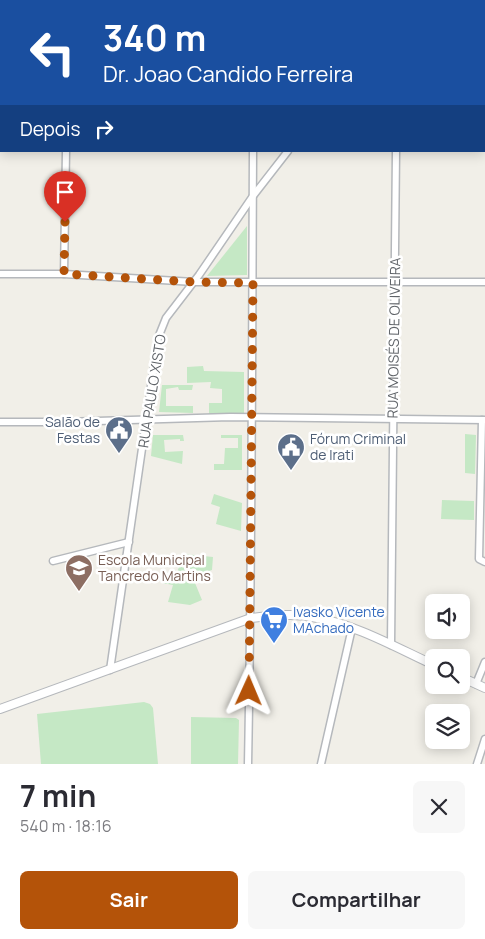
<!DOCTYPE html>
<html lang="pt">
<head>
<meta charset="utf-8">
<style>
	body { margin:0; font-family:Manrope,sans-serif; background:#f7f7f7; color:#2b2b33; height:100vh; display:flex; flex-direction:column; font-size:19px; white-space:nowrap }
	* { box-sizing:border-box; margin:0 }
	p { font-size:16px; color:#7c7c81 }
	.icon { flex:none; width:28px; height:28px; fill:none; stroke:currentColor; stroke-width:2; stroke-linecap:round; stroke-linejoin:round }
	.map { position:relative; height:764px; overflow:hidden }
	.sheet { display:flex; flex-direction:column; background:#fff; flex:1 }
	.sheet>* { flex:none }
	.hud { position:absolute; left:0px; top:0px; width:485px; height:152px; box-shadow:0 2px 12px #0003; background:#1a4fa0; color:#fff; overflow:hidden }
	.buttons { position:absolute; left:425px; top:594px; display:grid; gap:10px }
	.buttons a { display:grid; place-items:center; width:45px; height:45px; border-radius:8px; background:#fff; box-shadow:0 2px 12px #0003; font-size:25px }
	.pin { position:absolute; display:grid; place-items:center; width:42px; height:42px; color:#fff; margin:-51px -21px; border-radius:50% 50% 50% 0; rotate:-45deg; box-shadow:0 0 5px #0007 }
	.pin .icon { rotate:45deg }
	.me { position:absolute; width:55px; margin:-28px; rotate:1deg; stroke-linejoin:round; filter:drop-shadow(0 0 4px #0008) }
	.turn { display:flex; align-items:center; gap:18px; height:105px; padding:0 20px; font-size:22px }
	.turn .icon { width:65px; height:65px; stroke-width:2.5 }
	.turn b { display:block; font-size:35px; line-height:42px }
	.then { display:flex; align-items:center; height:48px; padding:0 20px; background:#0003; gap:10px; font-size:19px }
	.round { display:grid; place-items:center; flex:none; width:52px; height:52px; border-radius:8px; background:#f7f7f7 }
	.summary { display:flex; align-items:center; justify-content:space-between; height:85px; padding:0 20px }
	h1 { font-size:30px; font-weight:700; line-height:38px }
	.cta { display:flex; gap:10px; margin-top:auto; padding:10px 20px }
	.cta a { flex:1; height:58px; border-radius:8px; background:#b45309; color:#fff; font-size:20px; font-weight:700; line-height:58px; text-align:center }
	.cta a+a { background:#f7f7f7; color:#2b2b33 }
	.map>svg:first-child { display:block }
	.green { fill:#c5e8c5 }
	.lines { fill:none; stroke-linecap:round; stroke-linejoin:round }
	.river { stroke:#aadaff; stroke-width:14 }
	.minor-casing { stroke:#b5b8bc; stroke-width:9 }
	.tertiary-casing { stroke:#b5b8bc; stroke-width:10 }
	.minor { stroke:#fff; stroke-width:6 }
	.tertiary { stroke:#fff; stroke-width:8 }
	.route { stroke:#b45309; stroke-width:9; stroke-dasharray:0 16.2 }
	.labels { text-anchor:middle; stroke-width:5; stroke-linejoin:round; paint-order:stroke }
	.street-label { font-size:14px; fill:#5f6368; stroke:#fff }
	.service-label { font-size:14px; fill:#4e5e75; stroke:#fff; text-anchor:end }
	.education-label { font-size:14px; fill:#785e54; stroke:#fff; text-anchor:start }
	.shop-label { font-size:14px; fill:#366cbe; stroke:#fff; text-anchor:start }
</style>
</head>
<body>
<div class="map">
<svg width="485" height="764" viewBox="0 0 485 764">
	<rect width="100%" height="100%" fill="#f1efe8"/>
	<g class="green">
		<path d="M247,226V275L207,276Z"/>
		<path d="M203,366L204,371L244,372V414H209V403H222V389L210,388L211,382L187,383V367Z"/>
		<path d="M162,385H193L192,390H179L178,387L166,389V406H193V413L159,412Z"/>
		<path d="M465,434L476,435L475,474L465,473Z"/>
		<path d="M153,435H183L184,441H180V439L164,440L165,452L183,451L182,464L151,456Z"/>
		<path d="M221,435H242V470H214V464H224L225,448H238V438H221Z"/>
		<path d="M214,494L242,503L241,531L216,524L220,507L211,504Z"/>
		<path d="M442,500L474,501V520L441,519Z"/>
		<path d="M184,554L213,557L212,570L199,574L200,581L195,583L202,600L190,605L168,602L173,585L162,583L163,574L176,575Z"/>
		<path d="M144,702L150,704L153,708L158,764H41L37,714Z"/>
		<path d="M191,717L236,718L239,720L238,764H191Z"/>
	</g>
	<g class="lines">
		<g class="river">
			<path d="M196,0V1"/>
			<path d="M0,88H1"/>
		</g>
		<g class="minor-casing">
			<g id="minor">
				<path d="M112,1V0"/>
				<path d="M253,1V0"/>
				<path d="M369,1L370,0"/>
				<path d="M398,1V0"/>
				<path d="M484,141H485"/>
				<path d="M0,274H64L194,282H485"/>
				<path d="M64,274L66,151"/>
				<path d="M482,420L479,559L485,562"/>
				<path d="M0,422H64L230,417L485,420"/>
				<path d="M53,561L129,542"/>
				<path d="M391,645L396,151"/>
				<path d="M110,670L158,338L166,318L199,275L253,196L288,151"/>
				<path d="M476,684L485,662"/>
				<path d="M248,764C252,560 252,356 253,151"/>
				<path d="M321,764L352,628"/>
				<path d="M477,764L485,739"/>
			</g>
		</g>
		<g class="tertiary-casing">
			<g id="tertiary">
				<path d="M461,677L485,688"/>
				<path d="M0,709L251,618C271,616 292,613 312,617C355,624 395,647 434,665"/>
			</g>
		</g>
		<use href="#minor" class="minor"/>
		<use href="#tertiary" class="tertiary"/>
	</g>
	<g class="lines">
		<path class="route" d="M65,222L64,274L194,282L253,283L249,691"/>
	</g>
	<defs>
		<g id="civic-pin" transform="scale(1.4375)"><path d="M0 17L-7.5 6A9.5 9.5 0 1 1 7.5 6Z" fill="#5c6f8a" stroke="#fff"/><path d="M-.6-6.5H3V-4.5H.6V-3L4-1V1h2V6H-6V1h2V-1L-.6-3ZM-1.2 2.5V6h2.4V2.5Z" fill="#fff"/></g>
		<g id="school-pin" transform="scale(1.4375)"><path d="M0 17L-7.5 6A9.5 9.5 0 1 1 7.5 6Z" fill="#8d6e63" stroke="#fff"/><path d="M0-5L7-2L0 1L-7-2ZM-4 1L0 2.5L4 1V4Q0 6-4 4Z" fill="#fff"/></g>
		<g id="supermarket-pin" transform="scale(1.4375)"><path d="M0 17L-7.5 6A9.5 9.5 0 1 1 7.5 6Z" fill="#3f7fe0" stroke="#fff"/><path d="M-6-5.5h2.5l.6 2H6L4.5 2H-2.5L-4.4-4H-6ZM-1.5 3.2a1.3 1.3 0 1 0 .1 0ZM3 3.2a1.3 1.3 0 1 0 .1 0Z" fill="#fff"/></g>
	</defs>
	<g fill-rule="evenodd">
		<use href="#civic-pin" x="119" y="430"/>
		<use href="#civic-pin" x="291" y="447"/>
		<use href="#school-pin" x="79" y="568"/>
		<use href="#supermarket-pin" x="274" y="620"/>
	</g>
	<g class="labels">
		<g class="street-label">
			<text transform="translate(394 338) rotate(-89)" y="5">RUA MOISÉS DE OLIVEIRA</text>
			<text transform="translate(152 391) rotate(-81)" y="5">RUA PAULO XISTO</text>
		</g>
		<g class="service-label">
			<text x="100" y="427">Salão de<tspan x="100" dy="16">Festas</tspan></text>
			<text x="310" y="444" text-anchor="start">Fórum Criminal<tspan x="310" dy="16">de Irati</tspan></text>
		</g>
		<g class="education-label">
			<text x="98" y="565">Escola Municipal<tspan x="98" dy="16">Tancredo Martins</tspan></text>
		</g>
		<g class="shop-label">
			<text x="293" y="617">Ivasko Vicente<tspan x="293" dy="16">MAchado</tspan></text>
		</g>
	</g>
</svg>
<div class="buttons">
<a><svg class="icon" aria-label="sound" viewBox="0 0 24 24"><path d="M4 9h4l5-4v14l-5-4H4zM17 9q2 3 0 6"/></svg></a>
<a><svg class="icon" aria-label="search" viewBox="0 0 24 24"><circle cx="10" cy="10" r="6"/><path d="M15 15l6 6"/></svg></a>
<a><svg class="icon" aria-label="layers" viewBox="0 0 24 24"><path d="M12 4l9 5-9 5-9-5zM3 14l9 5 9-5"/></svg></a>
</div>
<div class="pin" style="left:65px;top:222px;background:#d93025"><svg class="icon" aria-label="arrive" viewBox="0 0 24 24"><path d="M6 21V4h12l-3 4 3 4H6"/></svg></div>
<svg class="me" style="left:249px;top:691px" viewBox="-20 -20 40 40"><path d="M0-17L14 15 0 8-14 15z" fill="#b45309" stroke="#fff" stroke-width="4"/></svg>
<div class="hud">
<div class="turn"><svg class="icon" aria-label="left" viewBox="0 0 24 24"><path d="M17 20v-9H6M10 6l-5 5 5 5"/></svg><div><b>340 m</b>Dr. Joao Candido Ferreira</div></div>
<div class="then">Depois<svg class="icon" aria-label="right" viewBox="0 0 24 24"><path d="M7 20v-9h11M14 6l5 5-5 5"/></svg></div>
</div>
</div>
<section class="sheet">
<div class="summary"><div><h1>7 min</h1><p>540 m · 18:16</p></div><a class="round"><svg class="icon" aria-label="close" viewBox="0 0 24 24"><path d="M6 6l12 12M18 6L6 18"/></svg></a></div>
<div class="cta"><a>Sair</a><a>Compartilhar</a></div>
</section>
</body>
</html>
